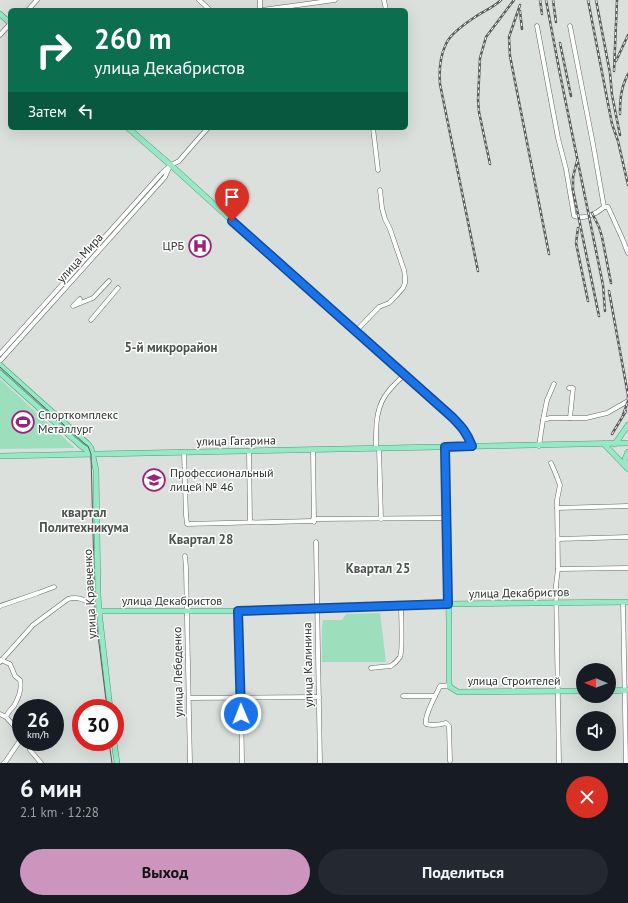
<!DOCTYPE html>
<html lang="ru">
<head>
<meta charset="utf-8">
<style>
	body { margin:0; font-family:"PT Sans",sans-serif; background:#242831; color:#f1f3f6; height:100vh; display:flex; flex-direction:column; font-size:15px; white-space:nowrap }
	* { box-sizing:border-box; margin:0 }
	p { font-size:13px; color:#9ea1a6 }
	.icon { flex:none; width:22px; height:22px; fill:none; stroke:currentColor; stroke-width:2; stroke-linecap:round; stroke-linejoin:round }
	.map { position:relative; height:763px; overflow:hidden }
	.details { display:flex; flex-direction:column; background:#171b24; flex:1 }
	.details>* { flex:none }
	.banner { position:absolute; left:8px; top:8px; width:400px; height:122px; border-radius:6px; box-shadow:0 4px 16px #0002; background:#0b6e4f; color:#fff; overflow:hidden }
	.needle { width:26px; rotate:271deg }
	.controls { position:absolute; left:576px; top:663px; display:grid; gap:8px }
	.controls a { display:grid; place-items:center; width:40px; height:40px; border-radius:50%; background:#171b24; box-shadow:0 4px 16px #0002; font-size:20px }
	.speed { position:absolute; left:12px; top:699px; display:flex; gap:8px; font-size:20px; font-weight:700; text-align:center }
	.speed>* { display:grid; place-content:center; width:52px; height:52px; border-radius:50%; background:#171b24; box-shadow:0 4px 16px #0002; line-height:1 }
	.speed small { font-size:10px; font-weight:400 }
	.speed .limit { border:6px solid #d22; background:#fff; color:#111 }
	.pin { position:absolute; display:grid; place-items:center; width:34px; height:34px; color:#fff; margin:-41px -17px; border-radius:50% 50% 50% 0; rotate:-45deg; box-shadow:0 0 4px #0007 }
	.pin .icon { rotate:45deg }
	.me { position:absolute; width:44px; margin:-22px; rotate:359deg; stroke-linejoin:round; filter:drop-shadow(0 0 3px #0008) }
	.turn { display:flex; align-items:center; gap:14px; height:84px; padding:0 20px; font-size:18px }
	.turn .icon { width:52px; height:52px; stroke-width:2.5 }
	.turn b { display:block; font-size:28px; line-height:34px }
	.then { display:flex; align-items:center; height:38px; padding:0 20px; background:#0003; gap:8px; font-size:15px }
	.round { display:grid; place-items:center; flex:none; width:42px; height:42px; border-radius:21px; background:#242831 }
	.head { display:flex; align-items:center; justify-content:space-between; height:68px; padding:0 20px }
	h1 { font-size:24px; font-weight:700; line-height:30px }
	.primary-button { display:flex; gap:8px; margin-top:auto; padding:8px 20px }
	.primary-button a { flex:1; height:46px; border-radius:24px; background:#cb95be; color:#111; font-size:16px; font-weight:700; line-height:46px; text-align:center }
	.primary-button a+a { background:#242831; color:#f1f3f6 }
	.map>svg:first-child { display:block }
	.green { fill:#9ddfbd }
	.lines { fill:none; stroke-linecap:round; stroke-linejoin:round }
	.minor-casing { stroke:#646866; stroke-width:5 }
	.major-casing { stroke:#469e79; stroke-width:6 }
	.minor { stroke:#fff; stroke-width:4 }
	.major { stroke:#98e8c6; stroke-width:5 }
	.tram { stroke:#585b5a; stroke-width:1 }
	.rail-casing { stroke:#585b5a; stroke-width:2.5 }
	.rail { stroke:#fff; stroke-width:1; stroke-dasharray:3; stroke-linecap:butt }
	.route-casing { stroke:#114b97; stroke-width:10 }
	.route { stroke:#1a73e8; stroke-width:7 }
	.labels { text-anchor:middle; stroke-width:3; stroke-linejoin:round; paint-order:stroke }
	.poi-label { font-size:12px; fill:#2f3130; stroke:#fff; text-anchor:start }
	.street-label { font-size:12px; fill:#2f3130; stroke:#fff }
	.neighbourhood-label { font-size:13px; font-weight:bold; fill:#4c514e; stroke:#fff }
</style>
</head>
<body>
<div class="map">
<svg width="628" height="763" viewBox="0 0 628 763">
	<rect width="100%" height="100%" fill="#dbe0dd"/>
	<g class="green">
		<path d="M0,379L75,448L0,449Z"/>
		<path d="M380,613L386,662H322V626L323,620H342L346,614Z"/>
	</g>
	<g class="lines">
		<g class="minor-casing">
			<g id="minor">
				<path d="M199,0L210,10"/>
				<path d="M384,0L386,10"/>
				<path d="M28,10L37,0"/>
				<path d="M260,10V0"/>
				<path d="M262,10L335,0"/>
				<path d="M537,26L558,138L566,169L574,216C584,220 596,214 604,207"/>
				<path d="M570,26L593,144L604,207H608L622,238L628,253"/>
				<path d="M0,35L10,24"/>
				<path d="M373,128L378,170"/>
				<path d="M80,299L73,306L93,298L109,281"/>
				<path d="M91,320L118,288"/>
				<path d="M356,331L379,307L389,303L396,296L403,288L405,283V277L404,270L390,229L385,219L382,208L380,190"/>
				<path d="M0,354L162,173L171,165L179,161L198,139L208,128"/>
				<path d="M0,361L165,177L169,168"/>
				<path d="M569,388H573L570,418"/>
				<path d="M543,420L547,400L554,384"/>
				<path d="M539,446L543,420L550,418H586L607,413L628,401"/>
				<path d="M376,448C376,431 375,411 385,396C390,388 398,381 404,375"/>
				<path d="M379,448L381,519"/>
				<path d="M313,450L314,522"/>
				<path d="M249,451L250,522"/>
				<path d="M184,453L186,515L187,524L313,521"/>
				<path d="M551,463L555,472L560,485L557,500L558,569L556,585L559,763"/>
				<path d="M557,508L628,506"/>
				<path d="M313,519L447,518"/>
				<path d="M558,539L628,537"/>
				<path d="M316,542L320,763"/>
				<path d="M185,556L186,568L190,763"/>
				<path d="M558,569L628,568"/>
				<path d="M623,602L626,763"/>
				<path d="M0,606L38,593L54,587"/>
				<path d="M238,611L241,698L242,763"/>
				<path d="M1,660L10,664L15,676L20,680C22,688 18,699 14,706C11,709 8,712 6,717L14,726L21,730"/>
				<path d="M0,662L33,625L68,599C75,597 83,599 89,603"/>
				<path d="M371,668L391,666C394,664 398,660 400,657C403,651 401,615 401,606"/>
				<path d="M449,684L446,686H440L439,688C435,697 424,716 426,724C433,726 439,725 446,723L449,726L450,761"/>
				<path d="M403,696H435"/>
				<path d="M189,698L319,697"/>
				<path d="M0,714L6,717"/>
				<path d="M28,742L30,750L41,763"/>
				<path d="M4,763L6,761L19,742L21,732"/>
			</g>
		</g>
		<g class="major-casing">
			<g id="major">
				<path d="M0,14L10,23"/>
				<path d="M128,128L174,168L273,258L452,417C462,427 467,433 472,446"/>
				<path d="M0,365L88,444L91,448L96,470L98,595L99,611L110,708"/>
				<path d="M0,373L80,445L92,454"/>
				<path d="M604,444L628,469"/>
				<path d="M615,444L628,425"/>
				<path d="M445,447L449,621V684L450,687L458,692L583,691"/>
				<path d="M0,456L628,443"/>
				<path d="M627,468L625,459L628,452"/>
				<path d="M99,611H238L448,604L628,602"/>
				<path d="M609,691L628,690"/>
				<path d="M114,742L117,763"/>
			</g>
		</g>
		<use href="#minor" class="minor"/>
		<use href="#major" class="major"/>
		<g class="tram">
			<path d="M0,367L85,444L88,446L91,454L95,611L107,708"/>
			<path d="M109,742L112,763"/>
		</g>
		<g class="rail-casing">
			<g id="rail">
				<path d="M540,0L542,14"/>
				<path d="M546,0L560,74L603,285L605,311"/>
				<path d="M553,0L556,22"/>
				<path d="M588,0L612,124L618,141L628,185"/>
				<path d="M596,0L610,73L612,95L620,135"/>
				<path d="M520,5L509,37L510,56L549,254"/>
				<path d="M520,11L522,29"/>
				<path d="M560,43L571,96"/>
				<path d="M616,61L628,35"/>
				<path d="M614,71L617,0"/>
				<path d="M620,114C620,99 621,87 628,74"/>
				<path d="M577,161L573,177V190L599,316"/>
				<path d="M490,164L479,112L478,100L480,58L486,37L514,0"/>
				<path d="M592,213L599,227L602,237L611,283"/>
				<path d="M578,228L576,243L588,301"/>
				<path d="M478,271L440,84C439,71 440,56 446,44C450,34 466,23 475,17C484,11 494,7 501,0"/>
				<path d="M609,291L628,395V401L623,415"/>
				<path d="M612,434L626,411"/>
			</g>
		</g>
		<use href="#rail" class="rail"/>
	</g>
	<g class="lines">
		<g class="route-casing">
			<path id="route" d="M232,221L452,417C462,427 467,433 472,446L445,447L448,604L238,611L241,714"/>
		</g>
		<use href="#route" class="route"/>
	</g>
	<defs>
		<g id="hospital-ring" transform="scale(1.15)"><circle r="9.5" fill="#fff" stroke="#9c227a" stroke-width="1.5"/><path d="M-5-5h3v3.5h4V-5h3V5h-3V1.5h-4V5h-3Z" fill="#9c227a"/></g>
		<g id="stadium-ring" transform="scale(1.15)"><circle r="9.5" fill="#fff" stroke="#9c227a" stroke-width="1.5"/><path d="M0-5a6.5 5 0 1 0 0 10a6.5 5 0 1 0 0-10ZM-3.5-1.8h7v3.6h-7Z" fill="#9c227a"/></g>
		<g id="university-ring" transform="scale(1.15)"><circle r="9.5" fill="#fff" stroke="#9c227a" stroke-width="1.5"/><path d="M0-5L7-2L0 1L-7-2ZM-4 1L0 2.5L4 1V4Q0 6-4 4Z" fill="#9c227a"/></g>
	</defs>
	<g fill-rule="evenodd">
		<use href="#hospital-ring" x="200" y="246"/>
		<use href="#stadium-ring" x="23" y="422"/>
		<use href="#university-ring" x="154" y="480"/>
	</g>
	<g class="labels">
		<g class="poi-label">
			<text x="184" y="250" text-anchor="end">ЦРБ</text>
			<text x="38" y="419">Спорткомплекс<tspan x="38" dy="14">Металлург</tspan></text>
			<text x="170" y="477">Профессиональный<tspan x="170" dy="14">лицей № 46</tspan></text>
		</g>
		<g class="street-label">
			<text transform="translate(80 258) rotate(-48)" y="4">улица Мира</text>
			<text transform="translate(236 441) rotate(-1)" y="4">улица Гагарина</text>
			<text transform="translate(519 593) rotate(-1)" y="4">улица Декабристов</text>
			<text transform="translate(90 594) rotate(-93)" y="4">улица Кравченко</text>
			<text x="172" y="605">улица Декабристов</text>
			<text transform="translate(308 665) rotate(-91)" y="4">улица Калинина</text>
			<text transform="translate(178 672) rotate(-91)" y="4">улица Лебеденко</text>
			<text x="514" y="685">улица Строителей</text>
		</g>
		<g class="neighbourhood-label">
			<text x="171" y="352">5-й микрорайон</text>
			<text x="84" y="517">квартал<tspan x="84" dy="15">Политехникума</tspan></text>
			<text x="201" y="544">Квартал 28</text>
			<text x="378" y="573">Квартал 25</text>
		</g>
	</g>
</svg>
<div class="controls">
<a><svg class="needle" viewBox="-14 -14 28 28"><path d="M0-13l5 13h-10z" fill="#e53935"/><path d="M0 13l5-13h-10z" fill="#9ea1a6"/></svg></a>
<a><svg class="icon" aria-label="sound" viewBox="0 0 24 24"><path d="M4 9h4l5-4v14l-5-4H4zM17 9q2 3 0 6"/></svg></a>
</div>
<div class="speed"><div>26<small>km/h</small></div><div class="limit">30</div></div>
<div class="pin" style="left:232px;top:221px;background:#d93025"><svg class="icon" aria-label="arrive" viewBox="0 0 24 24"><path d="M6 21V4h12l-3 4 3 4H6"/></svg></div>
<svg class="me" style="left:241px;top:714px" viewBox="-20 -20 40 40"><circle r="17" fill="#1a73e8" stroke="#fff" stroke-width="3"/><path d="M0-11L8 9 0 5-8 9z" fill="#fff"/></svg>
<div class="banner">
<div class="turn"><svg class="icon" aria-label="right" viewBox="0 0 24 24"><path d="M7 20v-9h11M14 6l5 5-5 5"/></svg><div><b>260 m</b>улица Декабристов</div></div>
<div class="then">Затем<svg class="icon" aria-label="left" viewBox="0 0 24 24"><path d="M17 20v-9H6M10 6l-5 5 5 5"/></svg></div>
</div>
</div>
<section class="details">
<div class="head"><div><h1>6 мин</h1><p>2.1 km · 12:28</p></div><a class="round" style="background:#d93025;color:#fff"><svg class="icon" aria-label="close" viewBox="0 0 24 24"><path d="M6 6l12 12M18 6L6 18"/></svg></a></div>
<div class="primary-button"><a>Выход</a><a>Поделиться</a></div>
</section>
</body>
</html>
